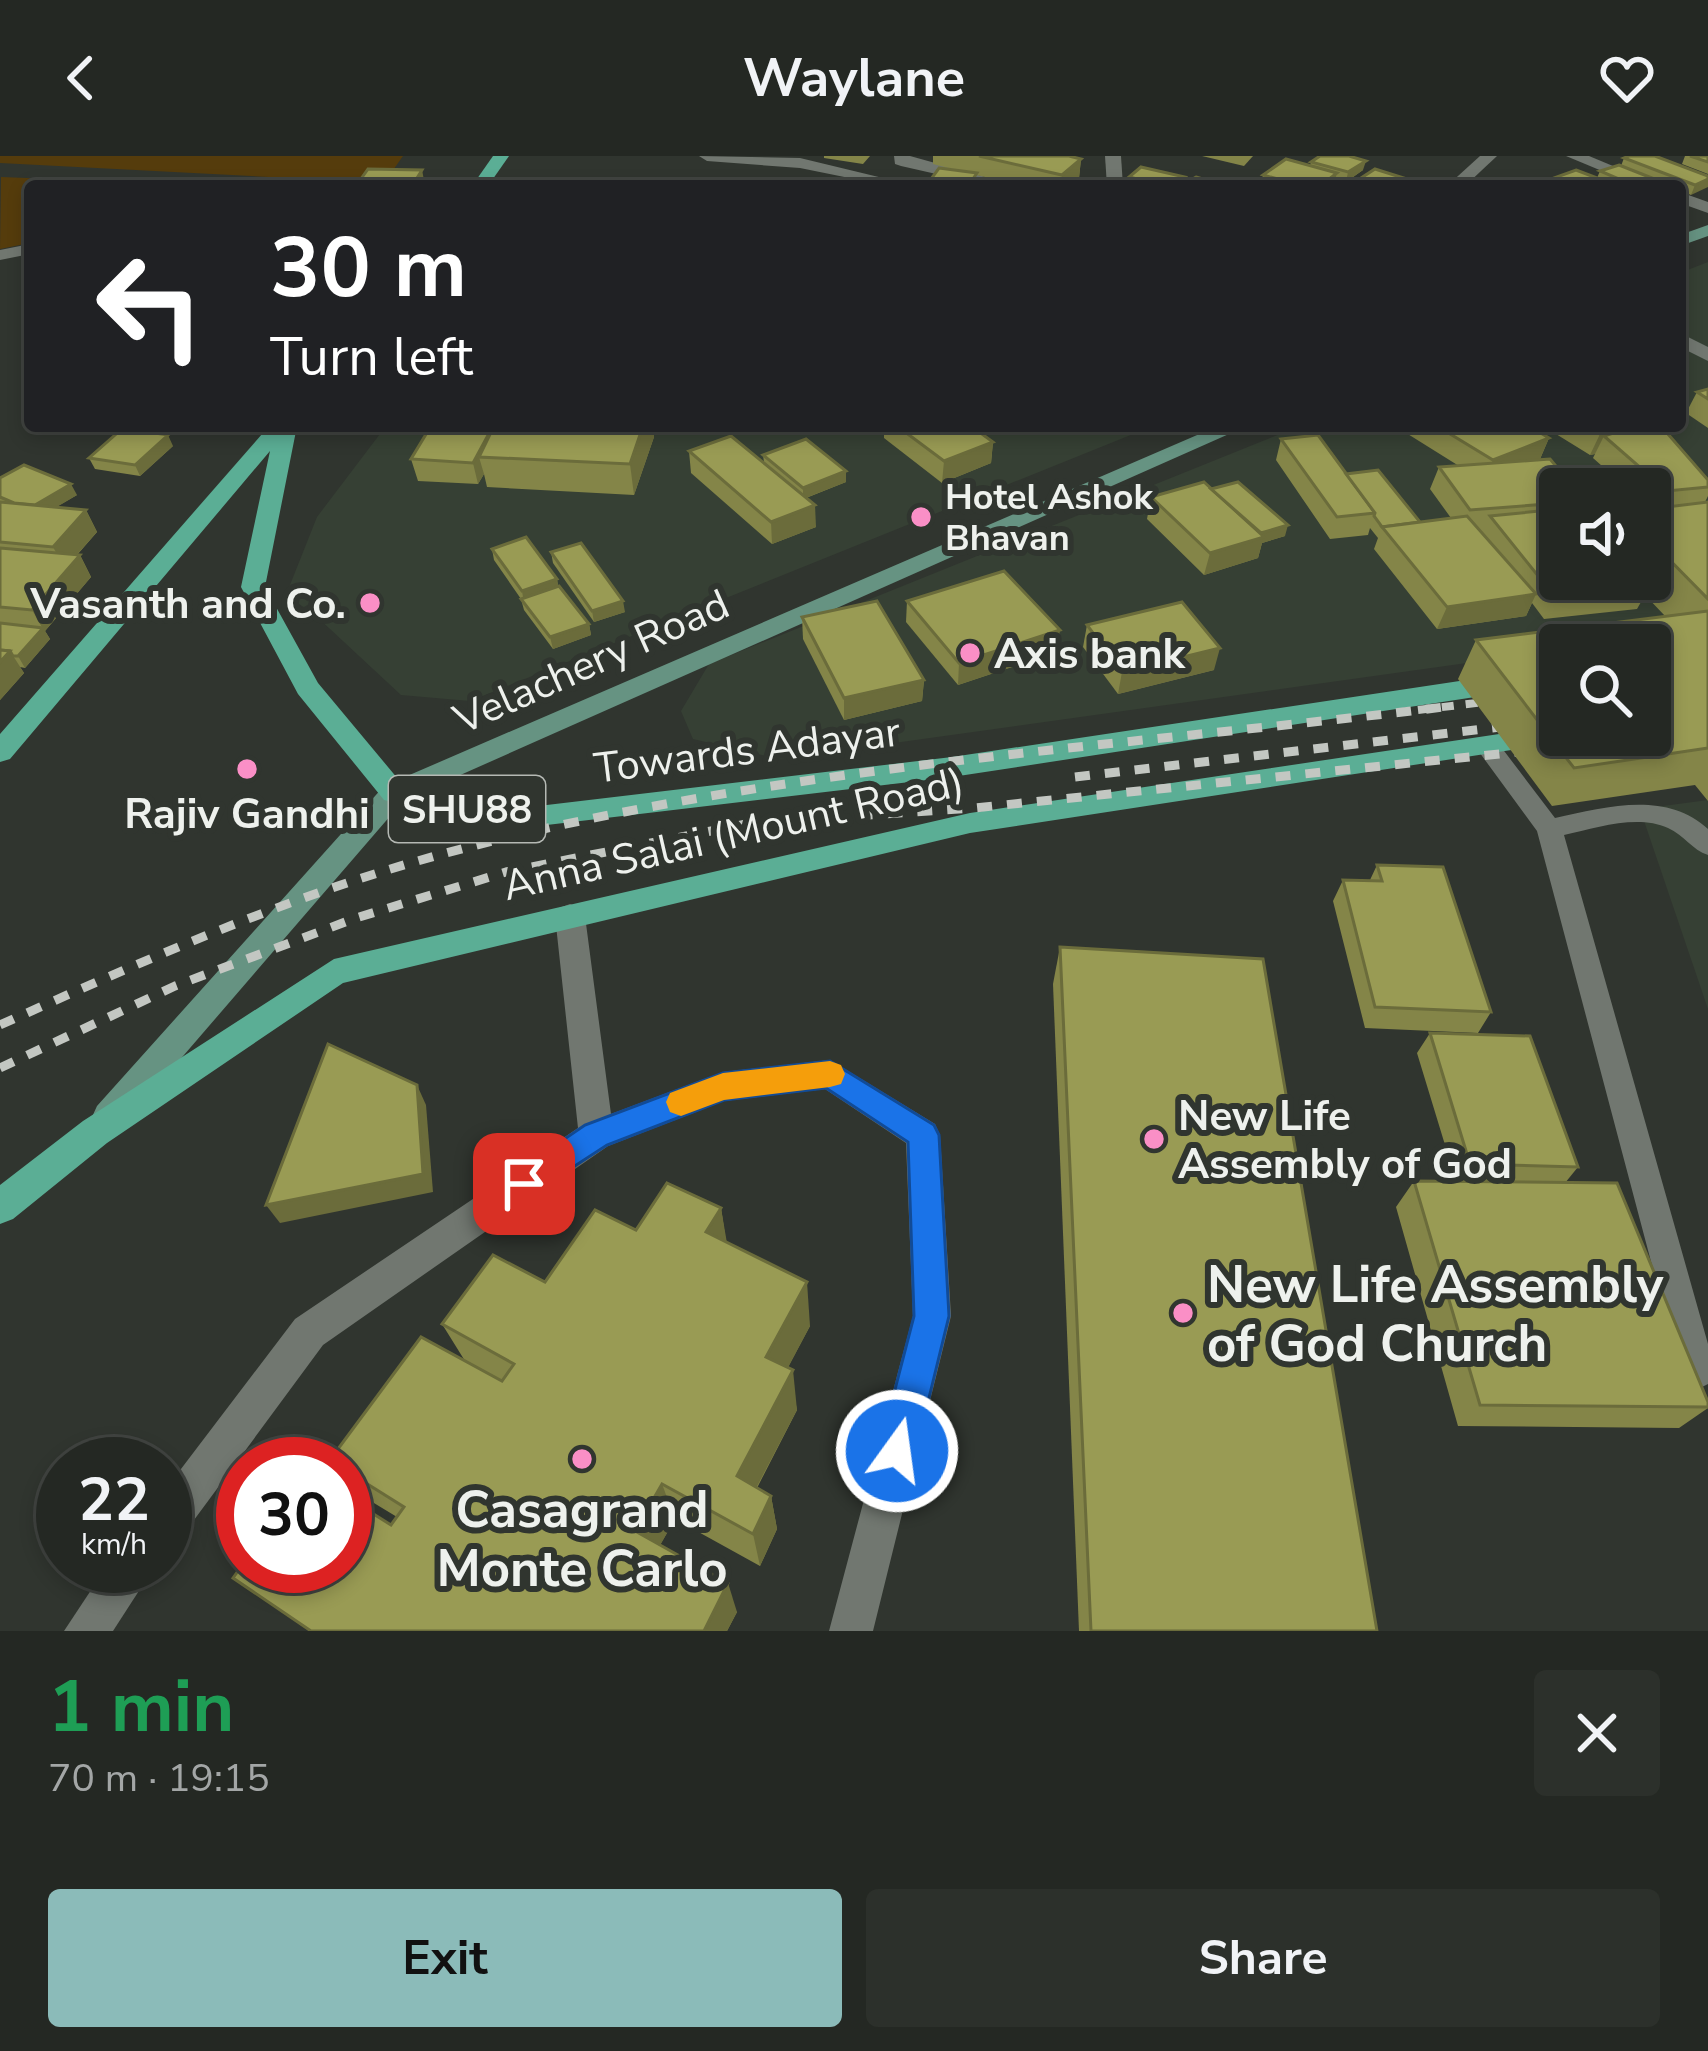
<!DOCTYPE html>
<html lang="en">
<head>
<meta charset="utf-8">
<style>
	body { margin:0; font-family:"Nunito Sans",sans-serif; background:#2c302b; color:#f1f3f6; height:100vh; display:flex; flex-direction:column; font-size:45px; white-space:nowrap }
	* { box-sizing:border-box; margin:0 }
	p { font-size:39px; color:#a3a6a6 }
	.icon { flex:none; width:66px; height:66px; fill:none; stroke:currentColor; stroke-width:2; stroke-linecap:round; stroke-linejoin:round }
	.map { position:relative; height:1475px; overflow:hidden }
	.sheet { display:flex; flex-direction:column; background:#242823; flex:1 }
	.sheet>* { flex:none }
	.banner { position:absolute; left:24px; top:24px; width:1662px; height:252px; border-radius:12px; box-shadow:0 6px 18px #0003,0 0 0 3px #414441; background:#202124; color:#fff; overflow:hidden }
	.controls { position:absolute; left:1539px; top:312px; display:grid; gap:24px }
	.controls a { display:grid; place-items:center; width:132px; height:132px; border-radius:12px; background:#242823; box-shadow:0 6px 18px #0003,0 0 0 3px #414441; font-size:60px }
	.speed { position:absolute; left:36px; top:1281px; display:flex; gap:24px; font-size:60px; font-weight:700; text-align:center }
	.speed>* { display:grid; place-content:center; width:156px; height:156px; border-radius:50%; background:#242823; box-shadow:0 6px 18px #0003,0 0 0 3px #414441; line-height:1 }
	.speed small { font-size:30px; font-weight:400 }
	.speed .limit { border:18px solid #d22; background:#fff; color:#111 }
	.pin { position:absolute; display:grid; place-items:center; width:102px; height:102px; color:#fff; margin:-51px; border-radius:24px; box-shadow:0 6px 18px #0006 }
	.me { position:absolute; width:132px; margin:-66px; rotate:14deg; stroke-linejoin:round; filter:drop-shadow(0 0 9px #0008) }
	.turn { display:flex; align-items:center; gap:42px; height:252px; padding:0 48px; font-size:54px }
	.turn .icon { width:156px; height:156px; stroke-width:2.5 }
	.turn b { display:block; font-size:84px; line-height:102px }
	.round { display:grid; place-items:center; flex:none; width:126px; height:126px; border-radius:12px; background:#2c302b }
	.headline { display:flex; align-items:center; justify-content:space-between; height:204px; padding:0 48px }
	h1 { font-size:72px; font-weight:700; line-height:90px; color:#1e9e55 }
	.button { display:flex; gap:24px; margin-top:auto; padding:24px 48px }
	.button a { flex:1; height:138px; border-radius:12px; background:#8bbbb9; color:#111; font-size:48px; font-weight:700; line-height:138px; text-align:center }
	.button a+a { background:#2c302b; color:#f1f3f6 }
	header { display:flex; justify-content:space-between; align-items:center; height:156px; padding:0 48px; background:#242823; font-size:54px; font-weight:700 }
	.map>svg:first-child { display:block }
	.built { fill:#364034; fill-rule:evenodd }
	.green { fill:#553c0c }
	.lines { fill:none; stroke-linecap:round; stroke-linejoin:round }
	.lane { fill:#717770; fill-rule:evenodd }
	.street { fill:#717770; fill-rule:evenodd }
	.secondary { fill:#669382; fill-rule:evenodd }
	.primary { fill:#5bae95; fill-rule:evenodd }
	.rail-far1 { stroke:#c3c7c2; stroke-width:8; stroke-dasharray:12 12; stroke-linecap:butt }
	.rail { stroke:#c3c7c2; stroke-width:9; stroke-dasharray:15 15; stroke-linecap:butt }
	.wall { fill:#848548 }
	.shaded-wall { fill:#6b6c3b }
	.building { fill:#999b54; stroke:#6b6c3b; stroke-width:3; fill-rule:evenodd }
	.route { fill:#1a73e8; stroke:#114b97; stroke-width:3 }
	.slow { fill:#f59e0b }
	.poi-dot { fill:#fa8fc6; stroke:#30352f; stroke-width:4.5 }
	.labels { text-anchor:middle; stroke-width:12; stroke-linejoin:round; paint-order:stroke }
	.far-poi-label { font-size:36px; font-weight:bold; fill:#eef1ed; stroke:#30352f; text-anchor:start }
	.shield { fill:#30352f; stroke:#b5b9b4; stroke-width:3 }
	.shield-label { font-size:39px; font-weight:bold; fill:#eef1ed }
	.poi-label { font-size:42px; font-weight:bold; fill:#eef1ed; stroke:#30352f; text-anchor:start }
	.street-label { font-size:42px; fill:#eef1ed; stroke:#30352f }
	.near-poi-label { font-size:51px; font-weight:bold; fill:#eef1ed; stroke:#30352f; text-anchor:start }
</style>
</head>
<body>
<header><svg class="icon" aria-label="back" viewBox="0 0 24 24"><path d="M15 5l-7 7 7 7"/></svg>Waylane<svg class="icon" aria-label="heart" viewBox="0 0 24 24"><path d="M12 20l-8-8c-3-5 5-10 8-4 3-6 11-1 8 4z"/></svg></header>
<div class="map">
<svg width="1708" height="1475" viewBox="0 0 1708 1475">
	<rect width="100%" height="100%" fill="#30352f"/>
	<g class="built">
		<path d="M1708,106V473L1560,489V494L779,603L693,583L681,555L709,508L1300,270H1680V117ZM1560,333H1650V423H1560Z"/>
		<path d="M386,270H1153L470,545L401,539L315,459L286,439L317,361Z"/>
		<path d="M1708,644V853L1640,653Z"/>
	</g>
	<g class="green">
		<path d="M0,0H403L384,27L0,7Z"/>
		<path d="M1,21L233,30H30V87L0,93Z"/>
	</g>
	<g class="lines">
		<path class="lane" d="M1486,581L1495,583L1555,662C1605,651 1666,634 1708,673V699C1692,694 1684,679 1668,672C1637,658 1596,672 1564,679L1708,1188V1228L1698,1233L1686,1227L1680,1215L1537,675L1474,589Z"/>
		<g class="street">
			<path d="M699,0L800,2L887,23L879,28L800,12L707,5Z"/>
			<path d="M894,0H910L1018,30H989L901,10L895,8Z"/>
			<path d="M1105,0H1121L1123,30H1107Z"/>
			<path d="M1480,0H1497L1465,30H1447Z"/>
			<path d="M1566,0H1589L1661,30H1638Z"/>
			<path d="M1680,36L1708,46V57L1680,47Z"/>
			<path d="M30,88V98L0,104V94Z"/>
			<path d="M1680,177L1708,191V205L1680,191Z"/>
			<path d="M570,748L581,752L585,760L611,958L723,916L830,904L935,968L940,979L951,1160L873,1475H829L913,1160L906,987L825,933L724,945L608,990L323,1189L180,1383L165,1389V1334L295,1163L578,972L555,760L559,752Z"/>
			<path d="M107,1410H155L113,1475H64Z"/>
		</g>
		<g class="secondary">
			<path d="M1708,69V80L1680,90V79Z"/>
			<path d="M1218,270H1247L404,644L121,972L109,976L97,972L92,961L97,950L384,630Z"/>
		</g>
		<g class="primary">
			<path d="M493,0H509L488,30H472Z"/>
			<path d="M269,270H297L265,431L318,527L403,629L513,653L952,601L1560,510V528L952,621L513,673L384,644L298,538L241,431L270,295L10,603L0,606V578Z"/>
			<path d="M1560,569V579H1573L1570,585L970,677L343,827L107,987L13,1063L0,1068V1029L83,965L334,803L970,657Z"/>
		</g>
		<path class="rail-far1" d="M1418,554L1560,537"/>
		<g class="rail">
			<path d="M1075,621L1560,564"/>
			<path d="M0,869C143,805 288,740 439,699C767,610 1109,592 1444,551"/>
			<path d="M0,912L175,830L356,762L506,716L751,667L974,652L1547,593"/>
		</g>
	</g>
	<g class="wall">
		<path d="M824,0H870L863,8L824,2Z"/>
		<path d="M933,0H1069L1081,3L1079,22L1070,30H1026L976,19V27L964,16L933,8Z"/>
		<path d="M1202,0H1253L1244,10Z"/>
		<path d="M1685,0H1708V18L1682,8Z"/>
		<path d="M1624,2L1708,20L1691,39L1684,36L1680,45V30H1536L1537,28L1597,22L1600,15L1621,10Z"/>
		<path d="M1311,6L1363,14L1346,26L1335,23L1330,30L1261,29L1263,19L1310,10Z"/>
		<path d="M1129,21H1185L1183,28L1226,30H1127Z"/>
		<path d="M1708,233V272L1686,257L1697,236Z"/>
		<path d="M431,270H652L654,281L634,339L487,331L484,318L478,328L418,325L411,303Z"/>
		<path d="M884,270H971L993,286L991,307L942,327L884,282Z"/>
		<path d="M1395,270H1529L1549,282L1540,303L1536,304L1560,333V423H1650V333H1628L1593,302L1595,298L1590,299L1543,270H1661L1708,324V340L1705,346H1708V645L1695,629L1552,650L1458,523L1476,484L1665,460L1645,439L1637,453L1544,463L1532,447L1526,460L1437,473L1374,393L1378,382L1370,372L1368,379L1330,383L1276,304L1281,283L1346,318L1419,366L1451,362L1430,333L1439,311L1459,310Z"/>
		<path d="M173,290L140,320L95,313L89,302Z"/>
		<path d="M689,295L764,306L763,299L846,326L806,342L816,371L772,388L691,317Z"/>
		<path d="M0,322L77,339L56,351L86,354L97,376L77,399H80L91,421L45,475L50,483L25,512L20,511L24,517L0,544Z"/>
		<path d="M1211,333L1285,380L1262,387L1258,402L1204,419L1147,363L1151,341Z"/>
		<path d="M492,393L557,423L558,430L589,468L591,479L553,493L524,454L521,443L494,404Z"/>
		<path d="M551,396L625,456L594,466L553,407Z"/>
		<path d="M907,445L1057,496L958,529L906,466Z"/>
		<path d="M802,461L924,524L922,545L844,564L803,483Z"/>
		<path d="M1087,469L1214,514L1118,538L1083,491Z"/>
		<path d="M1377,709L1491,856L1478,877L1365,872L1333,745L1343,724H1370Z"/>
		<path d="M1060,791L1377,1475H1079L1053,828Z"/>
		<path d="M1430,877L1578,1011L1565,1027L1708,1246V1252L1679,1272L1458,1270L1396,1051L1414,1025H1456L1417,897Z"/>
		<path d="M721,1052L726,1086L810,1170L788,1211L797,1254L757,1332L771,1340L777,1373L760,1410L675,1363L660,1389L737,1456L727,1475H311L397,1361L364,1341L345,1321V1308H332L329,1305L465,1205L442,1168L545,1126L636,1074Z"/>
	</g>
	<g class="shaded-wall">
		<path d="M1081,3L1079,22L1070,30H1061L1062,19Z"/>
		<path d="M1366,5L1363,14L1346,26L1348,16Z"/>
		<path d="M422,14L424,24L421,30H412Z"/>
		<path d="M1337,17L1334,27L1330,30H1320Z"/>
		<path d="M1708,23V31L1691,39L1695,29Z"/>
		<path d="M493,270H509L479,301L484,318L478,328L473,307Z"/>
		<path d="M643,270H652L654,281L634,339L630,308Z"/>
		<path d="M1624,270H1645L1604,280L1595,298L1590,299L1600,278Z"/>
		<path d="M168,279L173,290L140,320L135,309Z"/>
		<path d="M1549,282L1540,303L1484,325L1493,304Z"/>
		<path d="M993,286L991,307L942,327L944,305Z"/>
		<path d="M846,315V326L803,343V332Z"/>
		<path d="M71,328L77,339L35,364L29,353Z"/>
		<path d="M815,349L816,371L772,388L771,366Z"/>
		<path d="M86,354L97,376L65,412L53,391Z"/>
		<path d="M1288,369L1285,380L1262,387L1258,402L1204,419L1210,397L1254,379Z"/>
		<path d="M80,399L91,421L45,475L50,483L25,512L18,500L43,473L32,454Z"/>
		<path d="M557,423L559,435L524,447L522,435Z"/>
		<path d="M1536,438L1526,460L1437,473L1447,451Z"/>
		<path d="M623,445L625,456L594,466L592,455Z"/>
		<path d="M589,468L591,479L553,493L550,481Z"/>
		<path d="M1060,474L1057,496L958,529L959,507Z"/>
		<path d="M1220,492L1214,514L1118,538L1122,516Z"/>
		<path d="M10,495L24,517L0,544V506Z"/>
		<path d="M924,524L922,545L844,564V542Z"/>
		<path d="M417,929L426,949L433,1036L280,1067L266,1049Z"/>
		<path d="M721,1052L729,1099L706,1076Z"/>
		<path d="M807,1126L810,1170L772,1242L766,1201Z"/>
		<path d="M793,1214L797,1254L744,1355L737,1320Z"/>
		<path d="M662,1328L675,1363L650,1407L635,1375Z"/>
		<path d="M771,1340L777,1373L760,1410L753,1378Z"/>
		<path d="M728,1427L737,1456L727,1475H704Z"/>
	</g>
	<g class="building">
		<path d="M979,0H1069L1081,3L1062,19Z"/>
		<path d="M1320,0H1349L1366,5L1348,16L1311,6Z"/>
		<path d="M1629,0H1655L1708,20V23L1695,29L1624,2Z"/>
		<path d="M1690,0H1708V6Z"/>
		<path d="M1286,3L1337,17L1320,30H1303L1263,19Z"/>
		<path d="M1619,9L1672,30H1635L1600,15Z"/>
		<path d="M1141,11L1185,21L1175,30H1166L1129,21Z"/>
		<path d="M939,12L977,17L968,30H926Z"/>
		<path d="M368,13L422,14L412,30H356Z"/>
		<path d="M1375,13L1429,30H1379L1358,24Z"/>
		<path d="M1576,14L1618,30H1542L1537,28Z"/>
		<path d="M1196,21L1226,30H1180Z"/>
		<path d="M1348,25L1366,30H1341Z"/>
		<path d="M1708,233V243L1697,236Z"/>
		<path d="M431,270H493L473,307L411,303Z"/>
		<path d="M494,270H643L630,308L479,301Z"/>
		<path d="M897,270H971L993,286L944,305Z"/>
		<path d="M1437,270H1529L1549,282L1493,304Z"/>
		<path d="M1587,270H1624L1600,278Z"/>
		<path d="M1635,270H1661L1708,324V331L1667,335L1604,280Z"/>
		<path d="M123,272L168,279L135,309L89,302Z"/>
		<path d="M1318,279L1375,357L1337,361L1281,283Z"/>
		<path d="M731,280L815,349L771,366L689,295Z"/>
		<path d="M806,283L846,315L803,332L763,299Z"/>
		<path d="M1550,303L1575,333H1560V347L1470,354L1439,311Z"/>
		<path d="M24,309L71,328L35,349L14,347L0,341V322Z"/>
		<path d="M1378,314L1420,366L1382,371L1374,360L1375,357L1346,318Z"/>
		<path d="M1204,326L1264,381L1210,397L1151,341Z"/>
		<path d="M1238,326L1288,369L1261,377L1211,333Z"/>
		<path d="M0,346L86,354L53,391L0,386Z"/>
		<path d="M1708,346V443L1650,384V353Z"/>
		<path d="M1560,353V423H1642L1649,431L1555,441L1490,360Z"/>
		<path d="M1467,360L1536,438L1447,451L1382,371Z"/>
		<path d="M526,381L557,423L522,435L492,393Z"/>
		<path d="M581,387L623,445L592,455L551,396Z"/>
		<path d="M0,392L80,399L32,454L0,451Z"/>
		<path d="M1004,415L1060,474L959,507L907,445Z"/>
		<path d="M559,430L589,468L550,481L521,443Z"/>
		<path d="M877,445L924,524L844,542L802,461Z"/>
		<path d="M1182,446L1220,492L1122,516L1087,469Z"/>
		<path d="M1708,455V592L1574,612L1476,484ZM1560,489H1650V579H1560Z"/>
		<path d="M0,467L43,472L18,500H13L10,495L0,494Z"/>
		<path d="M0,494L10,495L0,506Z"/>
		<path d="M1377,709L1443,711L1491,856L1375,851L1343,724L1382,725Z"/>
		<path d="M1060,791L1263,803L1377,1475H1091Z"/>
		<path d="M1430,877L1530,880L1578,1011L1470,1008Z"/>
		<path d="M328,888L417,929L423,1018L266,1049Z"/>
		<path d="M1414,1025L1617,1027L1708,1246V1251L1480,1249Z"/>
		<path d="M667,1027L721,1052L706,1076L807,1126L766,1201L793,1214L737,1320L771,1340L753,1378L662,1328L635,1375L728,1427L704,1475H311L233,1422L243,1408V1410H345V1340L391,1369L404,1351L345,1314V1308H334L329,1305L421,1181L502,1225L514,1208L442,1168L493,1099L545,1126L595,1054L636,1074Z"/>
	</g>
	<path class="route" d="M830,905L934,969L939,979L949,1160L916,1295L910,1308L897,1314L884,1308L879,1295L914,1160L908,986L826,932L724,944L607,989L524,1043L513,1038L508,1028L513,1018L585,969L723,917Z"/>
	<path class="slow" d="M830,905L841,909L845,918L841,928L830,931L724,944L681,960L670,956L666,946L670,937L723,917Z"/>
	<g class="poi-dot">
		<circle cx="921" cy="361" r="12"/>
		<circle cx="370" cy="447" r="12"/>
		<circle cx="970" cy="497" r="12"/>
		<circle cx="247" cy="613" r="12"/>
		<circle cx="1154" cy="983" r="12"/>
		<circle cx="1183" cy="1157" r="12"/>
		<circle cx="582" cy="1303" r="12"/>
	</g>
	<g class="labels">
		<g class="far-poi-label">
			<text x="945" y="353">Hotel Ashok<tspan x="945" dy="41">Bhavan</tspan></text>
		</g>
		<rect class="shield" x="389" y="620" width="156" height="66" rx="9"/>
		<g class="shield-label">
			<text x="467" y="667">SHU88</text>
		</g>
		<g class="poi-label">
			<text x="346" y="462" text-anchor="end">Vasanth and Co.</text>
			<text x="994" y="512">Axis bank</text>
			<text x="247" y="672" text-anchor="middle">Rajiv Gandhi</text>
			<text x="1178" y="974">New Life<tspan x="1178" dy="48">Assembly of God</tspan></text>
		</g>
		<g class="street-label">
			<text transform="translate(591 505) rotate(-24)" y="15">Velachery Road</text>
			<text transform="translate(747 593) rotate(-7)" y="15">Towards Adayar</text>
			<text transform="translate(733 677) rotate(-13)" y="15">Anna Salai (Mount Road)</text>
		</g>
		<g class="near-poi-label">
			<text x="1207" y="1146">New Life Assembly<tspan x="1207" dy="59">of God Church</tspan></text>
			<text x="582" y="1371" text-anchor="middle">Casagrand<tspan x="582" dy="59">Monte Carlo</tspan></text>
		</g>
	</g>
</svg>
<div class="controls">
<a><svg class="icon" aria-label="sound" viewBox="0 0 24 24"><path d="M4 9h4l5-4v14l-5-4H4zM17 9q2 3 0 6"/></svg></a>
<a><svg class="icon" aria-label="search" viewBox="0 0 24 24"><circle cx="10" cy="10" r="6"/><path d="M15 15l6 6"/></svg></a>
</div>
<div class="speed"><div>22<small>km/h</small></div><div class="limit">30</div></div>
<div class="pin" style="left:524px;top:1028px;background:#d93025"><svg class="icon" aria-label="arrive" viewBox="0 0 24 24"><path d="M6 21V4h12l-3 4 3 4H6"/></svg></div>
<svg class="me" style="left:897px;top:1295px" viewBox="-20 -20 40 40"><circle r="17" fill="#1a73e8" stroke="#fff" stroke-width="3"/><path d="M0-11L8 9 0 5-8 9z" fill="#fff"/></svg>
<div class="banner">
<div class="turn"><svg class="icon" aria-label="left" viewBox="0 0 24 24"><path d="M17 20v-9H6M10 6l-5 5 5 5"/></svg><div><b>30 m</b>Turn left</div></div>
</div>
</div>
<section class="sheet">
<div class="headline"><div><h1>1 min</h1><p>70 m · 19:15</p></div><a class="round"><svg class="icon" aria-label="close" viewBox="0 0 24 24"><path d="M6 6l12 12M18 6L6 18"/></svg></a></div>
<div class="button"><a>Exit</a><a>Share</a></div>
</section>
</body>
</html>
